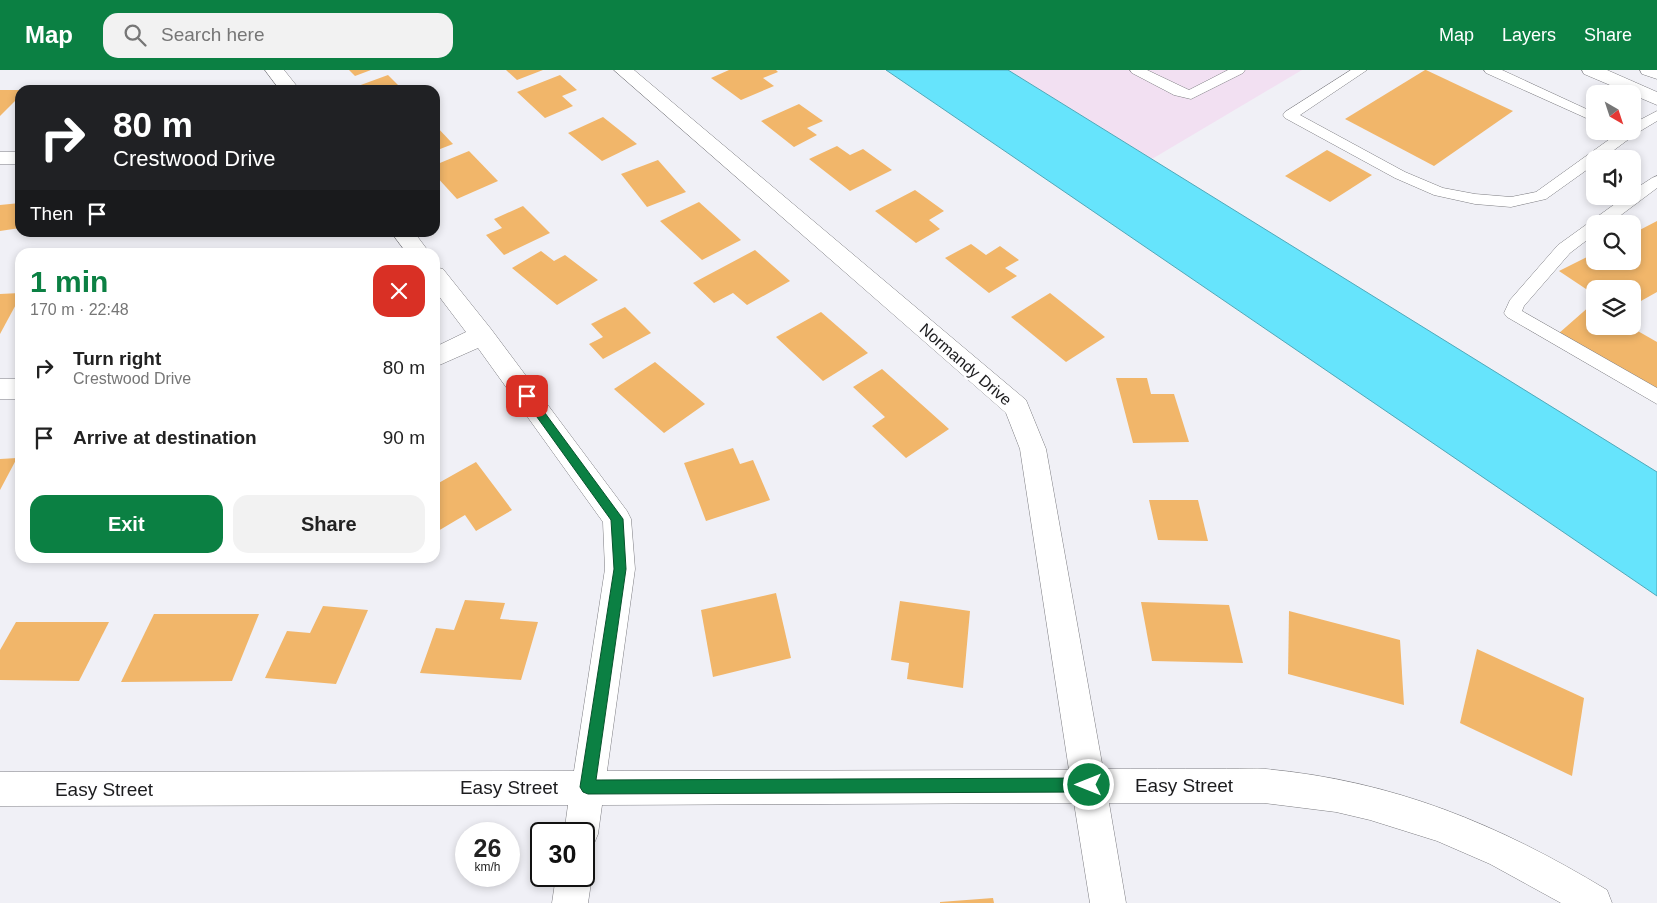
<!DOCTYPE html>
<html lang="en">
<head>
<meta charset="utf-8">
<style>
	body { margin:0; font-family:Arial,sans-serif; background:#f2f2f2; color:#222; height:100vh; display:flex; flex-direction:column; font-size:19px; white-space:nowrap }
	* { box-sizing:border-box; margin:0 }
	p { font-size:16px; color:#767676 }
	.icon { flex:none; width:28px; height:28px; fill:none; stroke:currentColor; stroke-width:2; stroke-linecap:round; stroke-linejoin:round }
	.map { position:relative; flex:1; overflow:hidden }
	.details { position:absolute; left:15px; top:178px; width:425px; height:315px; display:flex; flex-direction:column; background:#fff; border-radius:15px; box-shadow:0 2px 8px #0003 }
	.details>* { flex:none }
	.top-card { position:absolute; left:15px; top:15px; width:425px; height:152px; border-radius:15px; box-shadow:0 2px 8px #0003; background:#202124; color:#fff; overflow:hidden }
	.needle { width:32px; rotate:141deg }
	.controls { position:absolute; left:1586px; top:15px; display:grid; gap:10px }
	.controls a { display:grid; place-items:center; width:55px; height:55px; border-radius:10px; background:#fff; box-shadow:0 2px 8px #0003; font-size:25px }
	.speed { position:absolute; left:455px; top:752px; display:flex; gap:10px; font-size:25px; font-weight:700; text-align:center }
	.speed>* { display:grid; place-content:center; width:65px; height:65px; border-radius:50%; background:#fff; box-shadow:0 2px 8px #0003; line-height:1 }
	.speed small { font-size:12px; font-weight:400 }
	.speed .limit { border:2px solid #111; border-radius:8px; background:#fff; color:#111 }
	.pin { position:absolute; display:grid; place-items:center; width:42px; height:42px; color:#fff; margin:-21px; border-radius:10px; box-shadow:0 2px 8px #0006 }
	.me { position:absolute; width:55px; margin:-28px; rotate:270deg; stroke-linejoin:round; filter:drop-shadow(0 0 4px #0008) }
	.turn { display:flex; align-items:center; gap:18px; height:105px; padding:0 15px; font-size:22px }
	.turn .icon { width:65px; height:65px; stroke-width:2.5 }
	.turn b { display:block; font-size:35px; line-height:42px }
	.then { display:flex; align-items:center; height:48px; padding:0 15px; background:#0003; gap:10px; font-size:19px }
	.round { display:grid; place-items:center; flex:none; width:52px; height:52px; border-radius:15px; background:#f2f2f2 }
	.head { display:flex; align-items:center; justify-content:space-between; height:85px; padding:0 15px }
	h1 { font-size:30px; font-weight:700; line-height:38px; color:#0b8043 }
	.cta { display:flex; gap:10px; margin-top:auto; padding:10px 15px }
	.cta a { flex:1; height:58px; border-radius:15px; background:#0b8043; color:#fff; font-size:20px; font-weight:700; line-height:58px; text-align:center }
	.cta a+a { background:#f2f2f2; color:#222 }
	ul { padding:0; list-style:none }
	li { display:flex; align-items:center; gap:15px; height:70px; padding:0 15px }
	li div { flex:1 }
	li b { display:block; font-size:19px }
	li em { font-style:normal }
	header { display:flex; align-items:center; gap:30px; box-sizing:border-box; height:70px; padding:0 25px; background:#0b8043; color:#fff }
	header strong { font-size:24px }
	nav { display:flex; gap:28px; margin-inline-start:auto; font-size:18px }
	.search { width:350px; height:45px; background:#f2f2f2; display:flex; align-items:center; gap:12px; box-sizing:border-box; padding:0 18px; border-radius:15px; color:#767676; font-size:19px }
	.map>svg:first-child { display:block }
	.commercial { fill:#f2e0f2 }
	.water { fill:#66e4fc; stroke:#50a8b9 }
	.building { fill:#f1b66a }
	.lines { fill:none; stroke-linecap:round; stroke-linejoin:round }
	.lane-casing { stroke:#7d7d82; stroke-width:1 }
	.street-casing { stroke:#7d7d82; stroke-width:1 }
	.secondary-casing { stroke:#7d7d82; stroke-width:1 }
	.lane { fill:#fff; fill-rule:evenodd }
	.street { fill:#fff; fill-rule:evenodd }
	.secondary { fill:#fff; fill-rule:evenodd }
	.route { fill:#0b8043; stroke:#07532c }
	.labels { text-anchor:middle; stroke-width:4.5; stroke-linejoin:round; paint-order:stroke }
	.street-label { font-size:16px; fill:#1b1b1d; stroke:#fefeff }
	.near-street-label { font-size:19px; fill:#1b1b1d; stroke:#fefeff }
</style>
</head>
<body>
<header>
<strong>Map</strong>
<div class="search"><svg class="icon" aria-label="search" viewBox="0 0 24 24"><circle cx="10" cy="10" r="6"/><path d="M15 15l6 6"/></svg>Search here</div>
<nav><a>Map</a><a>Layers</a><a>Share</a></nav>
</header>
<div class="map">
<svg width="1657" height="833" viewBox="0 0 1657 833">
	<rect width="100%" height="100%" fill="#f0f0f6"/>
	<path class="commercial" d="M1008,0H1302L1152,89Z"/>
	<path class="water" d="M886,0H1008L1657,402V526Z"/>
	<g class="building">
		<path d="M349,0H371L355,6Z"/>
		<path d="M506,0H543L517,10Z"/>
		<path d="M729,0H776L778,2L763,8L774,16L741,30L711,8Z"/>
		<path d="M1425,0H1426L1513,41L1434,96L1345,49Z"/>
		<path d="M388,5L403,20H362L358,16Z"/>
		<path d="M560,5L577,20L562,26L573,36L545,48L517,22Z"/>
		<path d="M0,20H20V26L0,46Z"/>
		<path d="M799,34L823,51L807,58L817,65L794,77L761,51Z"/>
		<path d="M603,47L637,74L602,91L568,63Z"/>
		<path d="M435,55L453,74L435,81Z"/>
		<path d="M837,76L850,85L863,79L892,100L850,121L809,89Z"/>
		<path d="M1327,80L1372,105L1330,132L1285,106Z"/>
		<path d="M469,81L498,111L457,129L435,105V95Z"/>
		<path d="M658,90L686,122L647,137L621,104Z"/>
		<path d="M915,120L944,141L929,150L940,159L916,173L875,141Z"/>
		<path d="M699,132L741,170L702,190L660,151Z"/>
		<path d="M20,133V158L0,161V135Z"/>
		<path d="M523,136L550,163L504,185L486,165L502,158L494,149Z"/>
		<path d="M1657,151V222L1632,236V219H1595V225L1559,201L1595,183V191H1632V164Z"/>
		<path d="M971,174L986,185L1000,176L1019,190L1005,198L1017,206L989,223L945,188Z"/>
		<path d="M755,180L790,211L747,235L733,223L714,233L693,213Z"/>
		<path d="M541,181L554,191L565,185L598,210L557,235L512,198Z"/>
		<path d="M20,223V227L0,264V224Z"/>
		<path d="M1050,223L1105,267L1066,292L1011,247Z"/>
		<path d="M1591,235L1595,237V256H1629L1657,272V321L1558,264Z"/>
		<path d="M625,237L651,263L603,289L589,274L603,267L591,254Z"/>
		<path d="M821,242L868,283L823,311L776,267Z"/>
		<path d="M655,292L705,334L664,363L614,319Z"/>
		<path d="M882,299L949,359L906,388L872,356L885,347L853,317Z"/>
		<path d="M1116,308H1147L1151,324H1174L1189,372L1133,373Z"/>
		<path d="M733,378L740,394L753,390L770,430L706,451L684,393Z"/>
		<path d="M17,388L0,420V389Z"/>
		<path d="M476,392L512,440L476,461L465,445L438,461L435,457V415Z"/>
		<path d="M1149,430H1198L1208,471L1158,470Z"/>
		<path d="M776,523L791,588L713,607L701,540Z"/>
		<path d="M465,530L505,533L500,549L538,552L521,610L420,603L436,558L454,560Z"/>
		<path d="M900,531L970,541L963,618L907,609L909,593L891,590Z"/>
		<path d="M1141,532L1229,535L1243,593L1152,591Z"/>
		<path d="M323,536L368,540L336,614L265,608L287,561L310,563Z"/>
		<path d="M1289,541L1400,570L1404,635L1288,604Z"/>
		<path d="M154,544H259L232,611L121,612Z"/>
		<path d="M16,552H109L79,611L0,610V580Z"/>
		<path d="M1477,579L1584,628L1572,706L1460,653Z"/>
		<path d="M993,828L994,833H940V832Z"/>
	</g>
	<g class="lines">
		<g class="lane-casing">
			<g id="lane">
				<path d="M1130,0H1147L1189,20L1228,0H1245L1243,3L1191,29L1174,25L1132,3Z"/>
				<path d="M1351,0H1367L1300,45L1405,102L1443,118L1475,124L1511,127L1536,122L1621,61H1632V54L1657,41V51L1637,63L1602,89H1595V94L1546,129L1511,137L1475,134L1434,125L1395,108L1285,48L1283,45L1285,42Z"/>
				<path d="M1484,0H1502L1595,43V52L1486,3Z"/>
				<path d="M1657,106V118L1609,154H1595V164L1570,183L1524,236L1522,241L1657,318V334L1507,247L1504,243L1510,230L1558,175L1626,126H1632V121L1652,108Z"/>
			</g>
		</g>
		<g class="street-casing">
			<g id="street">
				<path d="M265,0H284L300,20H280Z"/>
				<path d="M614,0H634L1026,330L1046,379L1103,699C1139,699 1176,699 1213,699C1231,699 1249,698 1266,699C1394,711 1498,754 1607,820L1612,833H1561L1490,794L1437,771L1370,750L1336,742L1264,733H1109L1126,833H1090L1074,733L602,735L598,764L593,776L584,780V764H564L568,735L0,736V702L574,701L605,499L603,452L478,278L435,297V277L466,262L435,221V197L443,199L491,259L627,441L631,449L635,499L607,701L1069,700L1020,379L1006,343Z"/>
				<rect x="0" y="82" width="20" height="12"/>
				<path d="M391,162H414L429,182H406Z"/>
				<rect x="0" y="309" width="20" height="20"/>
				<path d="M584,792L587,793L592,806L588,833H552L556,806H584Z"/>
			</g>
		</g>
		<g class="secondary-casing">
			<g id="secondary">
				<path d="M1582,0H1607L1657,22V35L1584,4Z"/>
				<path d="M1640,0H1657V9L1642,4Z"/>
			</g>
		</g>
		<use href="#lane" class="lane"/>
		<use href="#street" class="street"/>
		<use href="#secondary" class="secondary"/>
	</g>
	<path class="route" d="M527,322L531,324L623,449L626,499L596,710L1089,708L1094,710L1096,715L1094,720L1089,722L588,724L583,722L580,717L614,499L611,450L524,329L522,326Z"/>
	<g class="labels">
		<g class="street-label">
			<text transform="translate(966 294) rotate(41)" y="6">Normandy Drive</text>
		</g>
		<g class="near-street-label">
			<text x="1184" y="722">Easy Street</text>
			<text x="509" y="724">Easy Street</text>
			<text x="104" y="726">Easy Street</text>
		</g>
	</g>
</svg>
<div class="controls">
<a><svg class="needle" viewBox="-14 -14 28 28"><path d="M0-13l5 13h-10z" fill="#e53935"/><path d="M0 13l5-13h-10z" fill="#767676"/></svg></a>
<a><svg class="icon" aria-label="sound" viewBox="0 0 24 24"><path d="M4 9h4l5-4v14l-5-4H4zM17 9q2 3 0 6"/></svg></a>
<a><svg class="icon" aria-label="search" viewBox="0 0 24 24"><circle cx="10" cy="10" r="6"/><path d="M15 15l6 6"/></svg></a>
<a><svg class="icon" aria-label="layers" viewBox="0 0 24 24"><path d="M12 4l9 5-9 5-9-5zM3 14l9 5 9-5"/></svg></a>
</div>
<div class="speed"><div>26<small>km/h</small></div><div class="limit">30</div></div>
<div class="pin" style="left:527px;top:326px;background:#d93025"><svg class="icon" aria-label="arrive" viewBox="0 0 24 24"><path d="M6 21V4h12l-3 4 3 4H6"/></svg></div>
<svg class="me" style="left:1089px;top:715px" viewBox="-20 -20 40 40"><circle r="17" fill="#0b8043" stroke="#fff" stroke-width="3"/><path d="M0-11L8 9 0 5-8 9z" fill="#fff"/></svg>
<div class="top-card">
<div class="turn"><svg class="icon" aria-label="right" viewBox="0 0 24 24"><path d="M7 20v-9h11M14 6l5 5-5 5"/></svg><div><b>80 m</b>Crestwood Drive</div></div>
<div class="then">Then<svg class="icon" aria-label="arrive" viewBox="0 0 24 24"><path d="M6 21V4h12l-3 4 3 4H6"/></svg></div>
</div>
<section class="details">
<div class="head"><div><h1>1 min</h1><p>170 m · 22:48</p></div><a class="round" style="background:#d93025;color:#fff"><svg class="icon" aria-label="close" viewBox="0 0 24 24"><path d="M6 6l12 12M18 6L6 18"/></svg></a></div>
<ul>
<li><svg class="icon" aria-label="right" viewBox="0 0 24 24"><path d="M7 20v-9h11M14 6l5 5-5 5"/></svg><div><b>Turn right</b><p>Crestwood Drive</p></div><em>80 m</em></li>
<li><svg class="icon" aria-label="arrive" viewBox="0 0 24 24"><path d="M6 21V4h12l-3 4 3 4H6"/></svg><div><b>Arrive at destination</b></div><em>90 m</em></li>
</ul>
<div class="cta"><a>Exit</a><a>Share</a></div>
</section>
</div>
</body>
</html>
